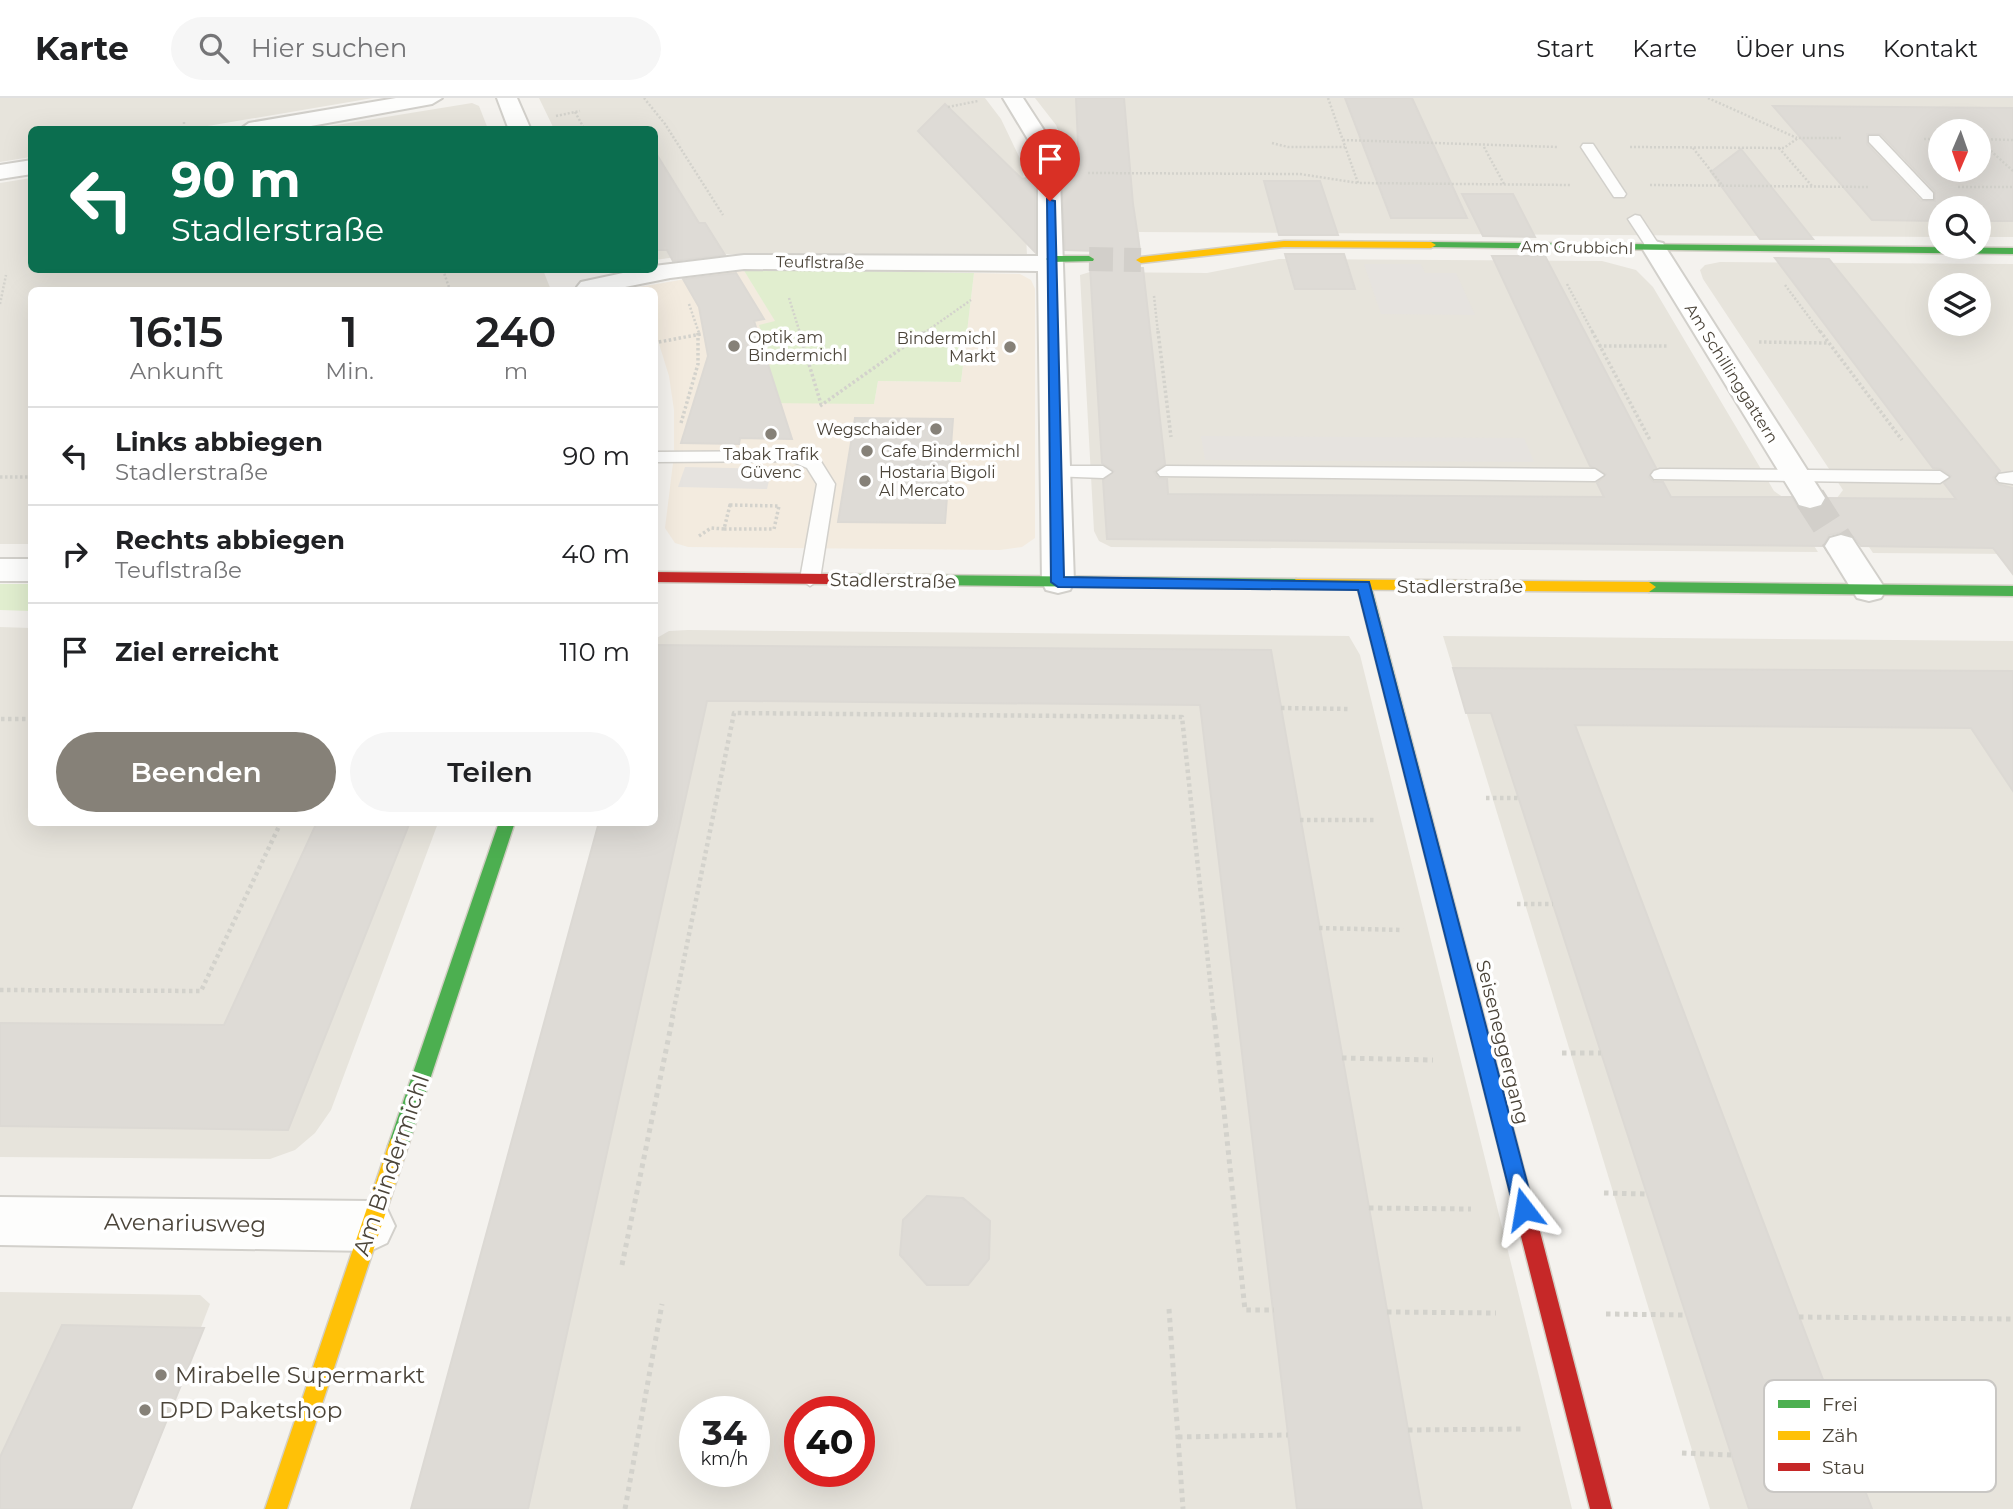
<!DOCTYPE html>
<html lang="de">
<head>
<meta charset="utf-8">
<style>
	body { margin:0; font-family:Montserrat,sans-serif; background:#f6f6f6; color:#202124; height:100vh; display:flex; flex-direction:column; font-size:26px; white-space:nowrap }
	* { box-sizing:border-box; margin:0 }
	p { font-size:23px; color:#757577 }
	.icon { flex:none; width:38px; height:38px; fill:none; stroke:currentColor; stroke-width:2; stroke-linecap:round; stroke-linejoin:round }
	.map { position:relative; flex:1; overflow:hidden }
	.details { position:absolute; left:28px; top:189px; width:630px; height:539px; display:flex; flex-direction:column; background:#fff; border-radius:10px; box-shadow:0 7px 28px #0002 }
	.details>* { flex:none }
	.guide { position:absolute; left:28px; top:28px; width:630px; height:147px; border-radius:10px; box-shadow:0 7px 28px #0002; background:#0b6e4f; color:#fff; overflow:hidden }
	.needle { width:46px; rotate:182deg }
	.buttons { position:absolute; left:1928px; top:21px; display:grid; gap:14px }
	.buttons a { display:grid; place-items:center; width:63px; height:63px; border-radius:50%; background:#fff; box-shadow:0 7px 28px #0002; font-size:35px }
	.speed { position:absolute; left:679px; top:1298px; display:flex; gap:14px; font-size:35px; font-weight:700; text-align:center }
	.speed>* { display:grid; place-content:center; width:91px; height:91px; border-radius:50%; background:#fff; box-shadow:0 7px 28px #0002; line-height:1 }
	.speed small { font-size:18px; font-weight:400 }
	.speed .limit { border:10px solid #d22; background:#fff; color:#111 }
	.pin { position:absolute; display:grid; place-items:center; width:60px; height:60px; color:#fff; margin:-72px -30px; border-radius:50% 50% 50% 0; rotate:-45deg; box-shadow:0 0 7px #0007 }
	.pin .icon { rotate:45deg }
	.me { position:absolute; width:77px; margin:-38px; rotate:346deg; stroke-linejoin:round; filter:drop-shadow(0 0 5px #0008) }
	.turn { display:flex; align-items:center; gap:24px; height:147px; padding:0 28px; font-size:32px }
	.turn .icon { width:91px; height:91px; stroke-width:2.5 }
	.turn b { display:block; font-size:49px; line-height:60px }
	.eta { display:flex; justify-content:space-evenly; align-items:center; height:119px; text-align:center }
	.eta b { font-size:42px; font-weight:600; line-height:49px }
	.cta { display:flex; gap:14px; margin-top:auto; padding:14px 28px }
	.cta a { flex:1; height:80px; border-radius:42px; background:#868178; color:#fff; font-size:28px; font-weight:600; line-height:80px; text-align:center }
	.cta a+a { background:#f6f6f6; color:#202124 }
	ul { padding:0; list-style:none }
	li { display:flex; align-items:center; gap:21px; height:98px; padding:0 28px; border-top:2px solid #e0e0e0 }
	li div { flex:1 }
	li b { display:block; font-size:26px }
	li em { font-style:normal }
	header { display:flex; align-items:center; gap:42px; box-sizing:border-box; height:98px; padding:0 35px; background:#fff; border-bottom:2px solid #e0e0e0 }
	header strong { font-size:33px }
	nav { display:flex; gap:38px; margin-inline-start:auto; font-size:24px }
	.search { width:490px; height:63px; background:#f6f6f6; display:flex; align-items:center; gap:18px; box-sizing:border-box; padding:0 24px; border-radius:38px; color:#757577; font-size:26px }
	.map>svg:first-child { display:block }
	.residential { fill:#e7e4dc; fill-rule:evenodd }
	.commercial { fill:#f3ebdf }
	.green { fill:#e1eecf }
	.parking { fill:#e6e3df }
	.building { fill:#dedbd6; stroke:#dcd9d4; stroke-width:2; fill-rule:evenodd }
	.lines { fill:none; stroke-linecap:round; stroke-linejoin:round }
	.street-tunnel { stroke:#d2cfca; stroke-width:31; stroke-dasharray:31 15; stroke-linecap:butt }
	.secondary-tunnel { stroke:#d2cfca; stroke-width:24; stroke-dasharray:24 11; stroke-linecap:butt }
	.lane-casing { stroke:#d2d0cb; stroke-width:3 }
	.street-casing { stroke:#d2d0cb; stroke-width:4 }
	.fast-casing { stroke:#d3cfc5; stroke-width:3 }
	.slow-casing { stroke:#d3cfc5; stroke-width:3 }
	.jam-casing { stroke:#d3cfc5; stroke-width:3 }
	.path-far3 { stroke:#d3d2cc; stroke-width:2.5; stroke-dasharray:2 2; stroke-linecap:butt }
	.path-far2 { stroke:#d3d2cc; stroke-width:3.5; stroke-dasharray:2.5 2.5; stroke-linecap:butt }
	.path-far1 { stroke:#d3d2cc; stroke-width:4.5; stroke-dasharray:3.5 3.5; stroke-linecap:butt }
	.path { stroke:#d3d2cc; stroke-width:5; stroke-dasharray:4.5 4.5; stroke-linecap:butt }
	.lane { fill:#fdfdfc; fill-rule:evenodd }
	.street { fill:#fdfdfc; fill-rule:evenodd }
	.fast { fill:#4caf50; fill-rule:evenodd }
	.slow { fill:#ffc107; fill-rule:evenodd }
	.jam { fill:#c62828; fill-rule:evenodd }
	.route { fill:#1a73e8; stroke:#114b97; stroke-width:2 }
	.poi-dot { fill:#868178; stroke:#fff; stroke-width:2.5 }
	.labels { text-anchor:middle; stroke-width:7; stroke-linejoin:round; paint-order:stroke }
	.far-street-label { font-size:16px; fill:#4b4439; stroke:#fff }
	.far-poi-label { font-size:16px; fill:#4b4439; stroke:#fff; text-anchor:start }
	.street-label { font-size:19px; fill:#4b4439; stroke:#fff }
	.near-street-label { font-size:23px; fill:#4b4439; stroke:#fff }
	.near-poi-label { font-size:23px; fill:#4b4439; stroke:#fff; text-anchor:start }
	.key { fill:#fff; stroke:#c9c7c4; stroke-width:2 }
	.key-label { font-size:19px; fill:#4b4439 }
</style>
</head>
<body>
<header>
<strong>Karte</strong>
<div class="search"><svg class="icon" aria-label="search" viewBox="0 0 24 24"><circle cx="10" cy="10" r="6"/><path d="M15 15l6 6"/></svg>Hier suchen</div>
<nav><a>Start</a><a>Karte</a><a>Über uns</a><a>Kontakt</a></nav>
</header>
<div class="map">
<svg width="2013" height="1411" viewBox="0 0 2013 1411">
	<rect width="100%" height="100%" fill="#f4f2ee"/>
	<g class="residential">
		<path d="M0,0H373L190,31L32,32L31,59L0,64Z"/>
		<path d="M539,0H985L1001,21L1023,67L1027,158L697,156L655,162L654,32L554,31Z"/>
		<path d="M1035,0H2013V139H1979V110H1941V139L1139,134L1140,151H1078L1073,68L1056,27ZM1941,33H1979V72H1941Z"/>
		<path d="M472,5L479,8L488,31H312Z"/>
		<path d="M31,80L32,172H543L551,192H32L31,446H0V85Z"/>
		<path d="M1279,161L1602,163L1636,172L1653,189L1774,393L1784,400L1818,454L1111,449L1099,443L1094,433L1080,177L1090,174L1207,175Z"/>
		<path d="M1720,164L2013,166V456L1873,455L1837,400L1843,392L1703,181L1700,172L1705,167ZM1941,187H1979V226H1941Z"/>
		<path d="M0,529L31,530L32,724L438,725L331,1012L315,1035L295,1052L270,1061L0,1059Z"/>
		<path d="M688,532L1349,538L1360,557L1572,1411H411L599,725L654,724L655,541L669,533ZM695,1314H754V1374H695ZM800,1314H859V1374H800Z"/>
		<path d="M1443,538L2013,543V1411H1710Z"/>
		<path d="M0,1194L200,1197L210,1206L131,1411H0Z"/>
	</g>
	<path class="commercial" d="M743,171L776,224L874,306L878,283L961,284L974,175L1020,176L1031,182L1035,191V440L1022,449L1000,452L688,449L675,445L665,430L674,357V312L669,278L655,233L654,192L634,190Z"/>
	<g class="green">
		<path d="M743,171L974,175L961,284L878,283L874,306L755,305L765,268L773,266L759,227L775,223Z"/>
		<path d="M0,486H31V513L0,512Z"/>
	</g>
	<g class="parking">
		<path d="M1364,166H1421L1425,175H1456L1475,217L1381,216Z"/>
		<path d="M1201,338L1524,340L1534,364L1205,362Z"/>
		<path d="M685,369L772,371L767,391L678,389Z"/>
	</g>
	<g class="building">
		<path d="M1076,0H1124L1133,106L1140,152L1130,156L1127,163L1132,170H1143L1165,366L1154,374L1158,380L1167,381L1168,396L1604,399L1597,385L1606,376L1590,368L1492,158H1545L1656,370L1649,379L1654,384H1663L1671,399H1792L1798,410L1809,413L1822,410L1827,400L1956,401L1944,385L1951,378L1941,371L1933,370L1775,160L1829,161L2000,373L1993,380L1997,386L2013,390V476L1993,450L1861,448L1854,439L1842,434L1829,437L1823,448L1107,441L1103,382L1114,373L1102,365L1090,169L1100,167L1103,160L1098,153L1065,152L1061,72L1079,68Z"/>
		<path d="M1345,0H1412L1467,120H1391Z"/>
		<path d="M945,6L1022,81L1035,78V154L918,33Z"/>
		<path d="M1773,8L2013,10V123H1979V110H1941V123L1872,122ZM1941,33H1979V72H1941ZM1867,36H1881L1935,93V103H1921L1867,46Z"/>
		<path d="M1741,51L1813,141H1760L1711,74Z"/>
		<path d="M654,52L699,125H705L725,157L673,163L667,152H654Z"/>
		<path d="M1264,83H1320L1338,137H1279Z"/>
		<path d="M1462,96H1513L1535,139L1483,138Z"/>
		<path d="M1285,156H1344L1355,191H1295Z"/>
		<path d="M736,175L764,221L754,223L792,341L740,340L739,346L681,345L708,258L699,209L683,181Z"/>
		<path d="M855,320L953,321L945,425L838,424Z"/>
		<path d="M654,547L1271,552L1422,1411H1297L1200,607L748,603H707L528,1411H411L599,724H654Z"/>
		<path d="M1453,570L2013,573V693L1971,630L1575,627L1872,1411H1749L1491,615H1466Z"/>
		<path d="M317,724H410L288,1032L0,1028V925L224,927Z"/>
		<path d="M927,1098L963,1100L990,1123L989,1161L968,1187H927L900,1157L903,1122Z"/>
		<path d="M62,1227L204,1230L131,1411H0V1359Z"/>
	</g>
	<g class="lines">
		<path class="street-tunnel" d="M1810,400L1841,448"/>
		<path class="secondary-tunnel" d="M1089,161L1141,162"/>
		<g class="lane-casing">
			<g id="lane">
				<path d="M1869,38H1879L1933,95V101H1923L1869,44Z"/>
				<path d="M1583,46H1593L1626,96L1624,99H1614L1581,49Z"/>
				<path d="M1635,117L1640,118L1661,150L1659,153H1649L1647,150L1628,121Z"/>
				<path d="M791,353L820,362L835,386L820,481L810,488L800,481L817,386L807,370L791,363L654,364V354Z"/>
				<path d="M1056,368H1103L1112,374L1103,380L1050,378L1047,374Z"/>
				<path d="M1166,368L1595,371L1604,377L1595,383L1160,378L1157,374Z"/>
				<path d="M1660,371L1940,373L1949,379L1940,385L1654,381L1651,377L1654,373Z"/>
				<path d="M2013,374V386L1999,384L1996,380L1999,376Z"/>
			</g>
		</g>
		<g class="street-casing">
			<g id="street">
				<path d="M396,0H442L432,6L289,32H239L249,25Z"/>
				<path d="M497,0H517L531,32H509Z"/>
				<path d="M1003,0H1023L1051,43L1060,81L1074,484L1070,492L1058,495L1046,492L1042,484L1038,173L744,171L670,180L610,192H580L577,189L581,184L637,172H654V168L744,157L1038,158V81L1029,43Z"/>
				<path d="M32,62V76L0,81V67Z"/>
				<path d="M1654,143L1663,145L1666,150L1825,400L1821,407L1810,410L1799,407L1795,400L1642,150L1645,145Z"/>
				<path d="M1841,437L1852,440L1886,492L1881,500L1869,503L1857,500L1825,448L1830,440Z"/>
				<rect x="0" y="461" width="32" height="22"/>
				<path d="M0,1099L370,1103L387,1111L395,1128L387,1145L370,1153L0,1147Z"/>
			</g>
		</g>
		<g class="fast-casing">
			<g id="fast">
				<path d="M1431,144L2013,150V156L1427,149V145Z"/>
				<path d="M1089,158L1094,161L1093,163L1051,164L1046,161L1051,158Z"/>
				<path d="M829,476L1296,481L1303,486L1296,491L829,486L822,481Z"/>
				<path d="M1364,483L1371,488L1530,1095L1527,1102L1520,1105L1513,1102L1510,1095L1357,488Z"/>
				<path d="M1649,484L2013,488V498L1649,494L1642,489Z"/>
				<path d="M499,724H515L408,1048L405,1055L398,1057L391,1055L388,1048Z"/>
			</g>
		</g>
		<g class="slow-casing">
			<g id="slow">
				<path d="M1284,143L1431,144L1436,147L1431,150L1284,149L1141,165L1136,162L1141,159Z"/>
				<path d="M1296,481L1649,484L1656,489L1649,494L1296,491L1289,486Z"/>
				<path d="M398,1039L405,1041L408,1048L287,1411H265L388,1048L391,1041Z"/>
			</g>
		</g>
		<g class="jam-casing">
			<g id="jam">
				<path d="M654,474L829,476L836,481L829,486L654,484Z"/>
				<path d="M1520,1085L1527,1088L1530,1095L1612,1411H1590L1510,1095L1513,1088Z"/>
			</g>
		</g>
		<g class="path-far3">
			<path d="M644,0L665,26L723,117"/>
			<path d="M1328,0L1358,85L1571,87"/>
			<path d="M1708,0L1797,40"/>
			<path d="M948,9L978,3"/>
			<path d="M575,14L585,32"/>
			<path d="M556,18L580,13"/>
			<path d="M184,24V32"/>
			<path d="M1924,41H1941"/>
			<path d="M1979,41L2013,42"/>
			<path d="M1343,42L1558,49"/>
			<path d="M1979,42L2013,73"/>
			<path d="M1272,45L1288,49H1345"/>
			<path d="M1484,49L1504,86"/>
			<path d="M1630,49L1784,50L1798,40H1842"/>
			<path d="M1693,50L1722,87"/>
			<path d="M1779,50L1812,88"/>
			<path d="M1088,75L1300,76L1358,85"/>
			<path d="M1650,87L1869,89"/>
			<path d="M1958,89H2013"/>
			<path d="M443,172L450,192"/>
			<path d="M1567,186L1593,235"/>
			<path d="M1785,187L1821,235"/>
			<path d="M1154,198L1158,235"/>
			<path d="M789,200L800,235"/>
			<path d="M0,206L6,177"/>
			<path d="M689,206L699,235"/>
			<path d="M924,235L971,202"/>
		</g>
		<g class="path-far2">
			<path d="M799,233L821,306"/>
			<path d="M1158,233L1171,339"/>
			<path d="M1592,233L1650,342"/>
			<path d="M1820,233L1902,342"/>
			<path d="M1759,244L1827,245"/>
			<path d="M654,245L701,236"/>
			<path d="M1599,248H1669"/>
			<path d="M820,308L926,233"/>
			<path d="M681,325L698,266V233"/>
			<path d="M0,379H32"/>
			<path d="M730,407L779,408L774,431H724Z"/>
			<path d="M699,438L711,430L724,431"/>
		</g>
		<g class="path-far1">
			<path d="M1281,610L1350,611"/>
			<path d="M1,621H32"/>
			<path d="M1486,700H1519"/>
			<path d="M1300,722H1374"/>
			<path d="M1517,806H1553"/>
			<path d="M1319,830L1403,832"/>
			<path d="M0,892L201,893L281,724"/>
			<path d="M672,920L734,615L1182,619L1214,920"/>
		</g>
		<g class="path">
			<path d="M1214,918L1245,1212H1274"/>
			<path d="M1562,955H1601"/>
			<path d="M1342,960L1433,962"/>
			<path d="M1604,1095L1647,1096"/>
			<path d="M1369,1110L1471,1111"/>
			<path d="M622,1167L673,918"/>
			<path d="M1169,1211L1183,1411"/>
			<path d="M1387,1214L1496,1215"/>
			<path d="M1606,1216L1686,1217"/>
			<path d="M1799,1219L2013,1221"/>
			<path d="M1408,1332L1524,1331"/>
			<path d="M1178,1339L1288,1337"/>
			<path d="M1682,1355L1731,1357"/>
			<path d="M625,1411L662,1206"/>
		</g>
		<use href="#lane" class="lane"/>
		<use href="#street" class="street"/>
		<use href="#fast" class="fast"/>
		<use href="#slow" class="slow"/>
		<use href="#jam" class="jam"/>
	</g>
	<path class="route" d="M1047,101L1055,103L1064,479L1369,484L1534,1111L1531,1118L1524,1121L1517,1118L1514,1111L1358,492L1058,489L1051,484Z"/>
	<g class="poi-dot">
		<circle cx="734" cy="248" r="7"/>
		<circle cx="1010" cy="249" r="7"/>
		<circle cx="936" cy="331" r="7"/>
		<circle cx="771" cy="336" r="7"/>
		<circle cx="867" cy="353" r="7"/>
		<circle cx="865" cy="383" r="7"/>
		<circle cx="161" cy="1277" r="7"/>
		<circle cx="145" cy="1312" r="7"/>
	</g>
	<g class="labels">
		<g class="far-street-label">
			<text transform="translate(1577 149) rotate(1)" y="6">Am Grubbichl</text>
			<text transform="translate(820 164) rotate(1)" y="6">Teuflstraße</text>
			<text transform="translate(1732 275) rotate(58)" y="6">Am Schillinggattern</text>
		</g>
		<g class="far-poi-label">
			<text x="748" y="245">Optik am<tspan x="748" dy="18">Bindermichl</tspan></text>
			<text x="996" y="246" text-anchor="end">Bindermichl<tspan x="996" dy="18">Markt</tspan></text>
			<text x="922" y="337" text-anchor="end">Wegschaider</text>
			<text x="881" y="359">Cafe Bindermichl</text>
			<text x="771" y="362" text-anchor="middle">Tabak Trafik<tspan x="771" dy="18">Güvenc</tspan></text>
			<text x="879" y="380">Hostaria Bigoli<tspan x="879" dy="18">Al Mercato</tspan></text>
		</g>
		<g class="street-label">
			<text transform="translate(893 482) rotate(1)" y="7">Stadlerstraße</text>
			<text x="1460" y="495">Stadlerstraße</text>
			<text transform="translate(1503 944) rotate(76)" y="7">Seiseneggergang</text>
		</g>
		<g class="near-street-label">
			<text transform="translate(391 1067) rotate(-71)" y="8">Am Bindermichl</text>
			<text transform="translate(185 1125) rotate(1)" y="8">Avenariusweg</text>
		</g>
		<g class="near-poi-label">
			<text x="175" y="1285">Mirabelle Supermarkt</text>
			<text x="159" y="1320">DPD Paketshop</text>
		</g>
	</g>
	<rect x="1764" y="1282" width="232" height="112" rx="10" class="key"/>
	<rect x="1778" y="1302" width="32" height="8" fill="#4caf50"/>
	<rect x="1778" y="1333" width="32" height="9" fill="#ffc107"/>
	<rect x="1778" y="1365" width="32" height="8" fill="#c62828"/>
	<g class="key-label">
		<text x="1822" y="1313">Frei</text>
		<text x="1822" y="1344">Zäh</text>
		<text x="1822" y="1376">Stau</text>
	</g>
</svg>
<div class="buttons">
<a><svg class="needle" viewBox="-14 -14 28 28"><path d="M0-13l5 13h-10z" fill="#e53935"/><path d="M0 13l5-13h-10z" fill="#757577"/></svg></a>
<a><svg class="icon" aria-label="search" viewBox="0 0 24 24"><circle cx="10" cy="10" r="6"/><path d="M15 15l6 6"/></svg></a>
<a><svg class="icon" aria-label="layers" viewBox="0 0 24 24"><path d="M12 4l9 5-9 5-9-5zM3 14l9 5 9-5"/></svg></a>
</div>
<div class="speed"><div>34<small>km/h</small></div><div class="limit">40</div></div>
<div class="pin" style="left:1050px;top:103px;background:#d93025"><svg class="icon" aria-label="arrive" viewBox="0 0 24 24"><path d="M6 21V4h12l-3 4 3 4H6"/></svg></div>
<svg class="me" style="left:1524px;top:1111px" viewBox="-20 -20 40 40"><path d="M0-17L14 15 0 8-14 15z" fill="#1a73e8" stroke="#fff" stroke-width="4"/></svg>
<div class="guide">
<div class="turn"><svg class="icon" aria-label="left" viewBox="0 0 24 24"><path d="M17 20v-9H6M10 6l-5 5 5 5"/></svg><div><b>90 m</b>Stadlerstraße</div></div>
</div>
<section class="details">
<div class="eta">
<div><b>16:15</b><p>Ankunft</p></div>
<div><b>1</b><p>Min.</p></div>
<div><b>240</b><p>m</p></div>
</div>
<ul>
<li><svg class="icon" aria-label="left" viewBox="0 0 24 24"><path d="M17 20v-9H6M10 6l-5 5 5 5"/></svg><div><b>Links abbiegen</b><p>Stadlerstraße</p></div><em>90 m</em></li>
<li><svg class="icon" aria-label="right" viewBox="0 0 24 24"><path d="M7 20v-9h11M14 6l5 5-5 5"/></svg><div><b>Rechts abbiegen</b><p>Teuflstraße</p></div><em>40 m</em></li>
<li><svg class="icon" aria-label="arrive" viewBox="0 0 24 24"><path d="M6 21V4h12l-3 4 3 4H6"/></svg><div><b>Ziel erreicht</b></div><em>110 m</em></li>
</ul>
<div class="cta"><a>Beenden</a><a>Teilen</a></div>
</section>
</div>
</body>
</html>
